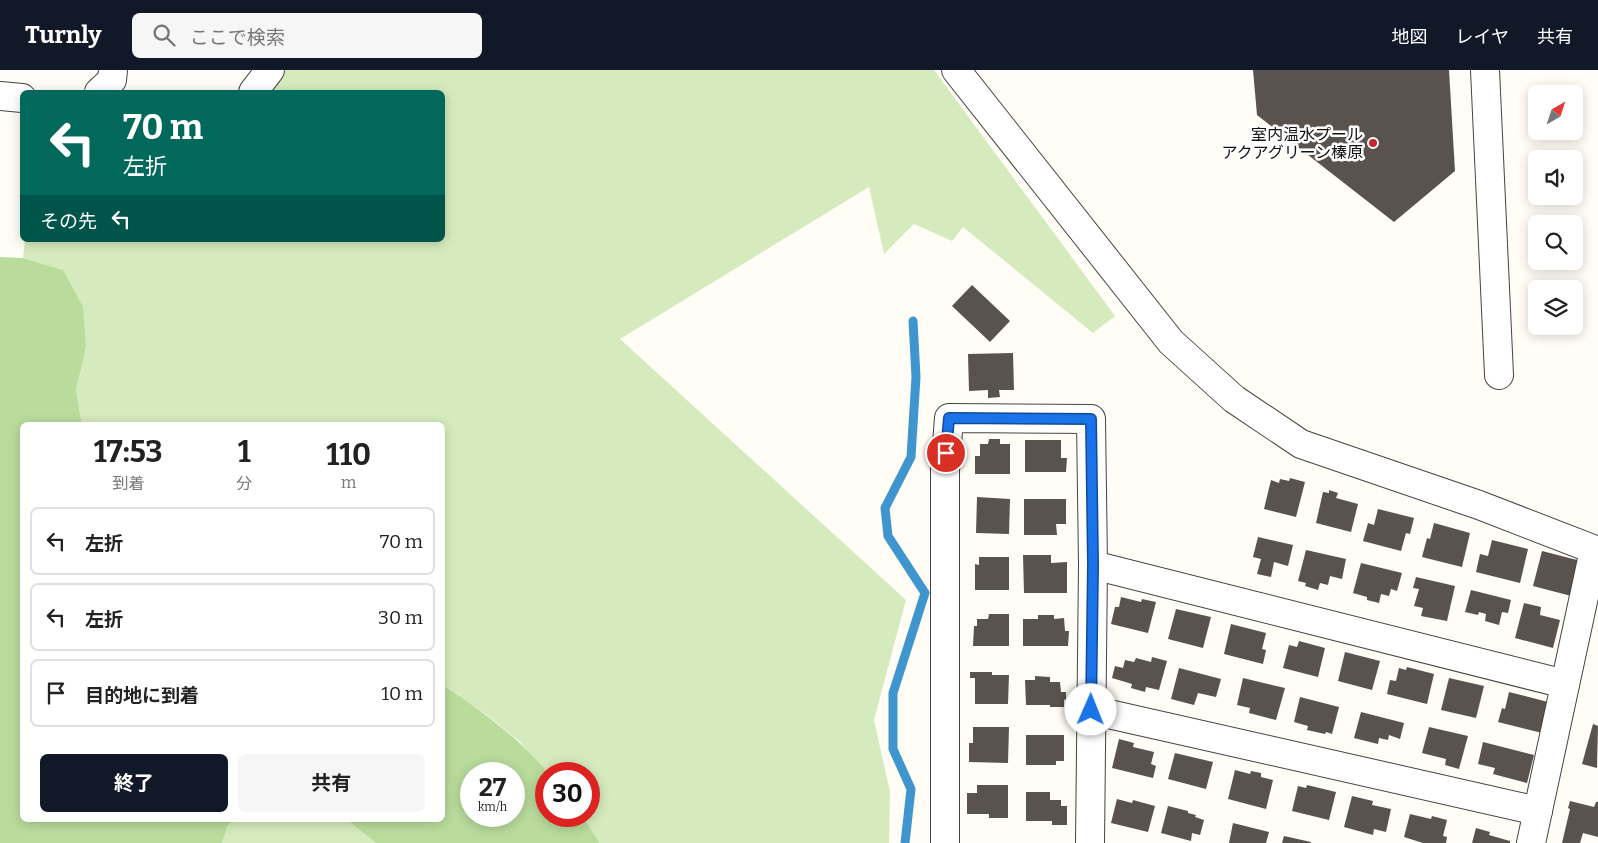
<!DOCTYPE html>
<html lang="ja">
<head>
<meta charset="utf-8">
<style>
	body { margin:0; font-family:Bitter,"Noto Sans JP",serif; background:#f6f6f6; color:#222; height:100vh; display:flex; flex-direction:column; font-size:19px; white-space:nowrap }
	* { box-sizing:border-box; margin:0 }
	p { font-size:16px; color:#767676 }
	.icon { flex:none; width:28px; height:28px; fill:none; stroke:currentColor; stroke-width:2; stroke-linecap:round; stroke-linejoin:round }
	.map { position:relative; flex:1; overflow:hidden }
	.drawer { position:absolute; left:20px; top:352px; width:425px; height:400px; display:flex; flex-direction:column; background:#fff; border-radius:8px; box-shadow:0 2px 12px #0003 }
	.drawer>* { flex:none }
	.top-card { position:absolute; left:20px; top:20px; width:425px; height:152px; border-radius:8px; box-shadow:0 2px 12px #0003; background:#00695c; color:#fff; overflow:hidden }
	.needle { width:32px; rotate:39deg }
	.controls { position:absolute; left:1528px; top:15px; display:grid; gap:10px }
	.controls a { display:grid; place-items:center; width:55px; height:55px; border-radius:8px; background:#fff; box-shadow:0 2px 12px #0003; font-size:25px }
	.speed { position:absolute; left:460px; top:692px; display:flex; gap:10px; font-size:25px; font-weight:700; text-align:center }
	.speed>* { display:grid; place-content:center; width:65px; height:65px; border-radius:50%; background:#fff; box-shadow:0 2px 12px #0003; line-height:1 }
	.speed small { font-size:12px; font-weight:400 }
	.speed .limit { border:8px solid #d22; background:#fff; color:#111 }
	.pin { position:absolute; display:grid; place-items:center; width:42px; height:42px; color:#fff; margin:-21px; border:2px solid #fff; border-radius:50%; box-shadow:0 1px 5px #0007 }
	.me { position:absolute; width:55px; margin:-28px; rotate:1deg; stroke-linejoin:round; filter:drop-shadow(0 0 4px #0008) }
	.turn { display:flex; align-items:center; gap:18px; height:105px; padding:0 20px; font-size:22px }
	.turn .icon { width:65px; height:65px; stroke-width:2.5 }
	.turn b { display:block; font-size:35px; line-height:42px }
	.then { display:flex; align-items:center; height:48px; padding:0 20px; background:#0003; gap:10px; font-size:19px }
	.eta { display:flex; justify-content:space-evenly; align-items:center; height:85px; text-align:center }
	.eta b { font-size:30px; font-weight:700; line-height:35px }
	.button { display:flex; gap:10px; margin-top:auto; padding:10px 20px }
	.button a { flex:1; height:58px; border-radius:8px; background:#111827; color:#fff; font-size:20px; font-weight:700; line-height:58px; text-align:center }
	.button a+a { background:#f6f6f6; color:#222 }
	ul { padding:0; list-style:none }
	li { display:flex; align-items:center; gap:15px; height:68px; margin:0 10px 8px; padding:0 10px; border:2px solid #e0e0e0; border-radius:8px }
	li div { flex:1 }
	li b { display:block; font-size:19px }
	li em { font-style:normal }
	header { display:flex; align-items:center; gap:30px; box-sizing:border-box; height:70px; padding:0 25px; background:#111827; color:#fff }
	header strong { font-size:24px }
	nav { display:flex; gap:28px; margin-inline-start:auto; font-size:18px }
	.search { width:350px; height:45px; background:#f6f6f6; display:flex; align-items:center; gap:12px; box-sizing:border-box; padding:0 18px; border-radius:8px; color:#767676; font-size:19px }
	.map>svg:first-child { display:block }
	.green { fill:#d5ebbd }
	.forest { fill:#b9dc9c; fill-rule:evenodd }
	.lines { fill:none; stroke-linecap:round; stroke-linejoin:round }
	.stream { stroke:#3f96cf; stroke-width:9 }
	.building { fill:#5a524d }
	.minor-casing { stroke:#444; stroke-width:30 }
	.minor { stroke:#fff; stroke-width:28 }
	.route-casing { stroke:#114b97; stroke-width:12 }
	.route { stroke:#1a73e8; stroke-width:9 }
	.poi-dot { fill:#c4262e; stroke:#fff; stroke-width:2 }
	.labels { text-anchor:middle; stroke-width:5; stroke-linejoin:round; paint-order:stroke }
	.poi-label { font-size:16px; fill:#111; stroke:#fff; text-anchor:end }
</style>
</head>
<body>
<header>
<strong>Turnly</strong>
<div class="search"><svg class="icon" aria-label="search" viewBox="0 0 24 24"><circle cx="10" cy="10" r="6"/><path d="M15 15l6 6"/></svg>ここで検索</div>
<nav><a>地図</a><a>レイヤ</a><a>共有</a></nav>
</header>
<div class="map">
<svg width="1598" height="773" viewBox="0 0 1598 773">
	<rect width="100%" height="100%" fill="#fffdf5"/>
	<g class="green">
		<path d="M280,0H934L1115,246L1093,263L963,157L952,171L914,154L884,184L869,117L620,269L906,530L874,650L890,722L889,773H600L582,746H589V704H549L519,671L487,645L443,615L442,355H82L76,320L86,278L63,200L23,188L25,170H442V22H266Z"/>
		<path d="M233,750H347L376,773H222L227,757Z"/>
	</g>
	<g class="forest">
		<path d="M0,187L23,188L63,200L83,237L86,278L76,320L82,355H22V750H233L227,757L222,773H0Z"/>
		<path d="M443,615C482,641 518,667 549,704H546V746H582L600,773H376L347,750H442ZM471,704H514V746H471Z"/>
	</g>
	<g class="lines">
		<path class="stream" d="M905,773L911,719L893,679V623L925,523L888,466L885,438L911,387L916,307L913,251"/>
	</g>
	<g class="building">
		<path d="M1253,0H1449L1455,101L1394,152L1257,45Z"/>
		<path d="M972,215L1010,251L990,272L952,236Z"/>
		<path d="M1013,283L1014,320H999L1000,327L988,328V320L969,321L968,284Z"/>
		<path d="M989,369H1000V374H1010V404H975V386H980V374H988Z"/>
		<path d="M1025,370H1061V388H1067L1066,402H1025Z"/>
		<path d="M1290,408L1305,412L1296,447L1264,439L1271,410L1279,413L1280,409L1289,411Z"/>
		<path d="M1329,420L1338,423L1336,428L1358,434L1351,462L1316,453L1323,422L1329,423Z"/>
		<path d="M977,427L1010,429L1009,464L976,463Z"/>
		<path d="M1024,429H1066V454H1056L1057,465H1024Z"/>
		<path d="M1378,439L1414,448L1410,464L1406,463L1401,481L1363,471L1368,453L1374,455Z"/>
		<path d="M1434,453L1470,463L1462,497L1422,487L1427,468L1430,469Z"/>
		<path d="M1258,467L1293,475L1288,496L1274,492L1271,507L1257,504L1261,489L1253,487Z"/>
		<path d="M1492,470L1528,479L1520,513L1476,502L1480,484L1488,486Z"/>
		<path d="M1306,480L1346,489L1342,509L1330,506L1328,515L1320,513L1318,520L1305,516L1306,513L1298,511Z"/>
		<path d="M1542,481L1581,491L1575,527L1533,516Z"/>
		<path d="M1023,485H1051V493L1067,492V523H1024Z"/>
		<path d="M979,487H1009V520H975V494L979,495Z"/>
		<path d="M1361,493L1402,503L1397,521L1391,519L1389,526L1381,524L1379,533L1367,530V527L1353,523Z"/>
		<path d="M1416,507L1455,516L1447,551L1421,546L1423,538L1414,536L1419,519L1413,518Z"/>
		<path d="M1471,520L1511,530L1508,543L1502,542L1499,555L1485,551L1486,544L1479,542L1478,545L1465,542Z"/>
		<path d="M1121,527L1141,532L1142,529L1156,532L1148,563L1111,554L1115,537H1119Z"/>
		<path d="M1524,533L1541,537L1540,545L1560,550L1553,578L1515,568Z"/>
		<path d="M1176,539L1211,547L1203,578L1168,569Z"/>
		<path d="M989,544H1009V576H973L974,556H977V549H988Z"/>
		<path d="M1038,545H1054V549L1064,548L1065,561H1069L1068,576H1023V549H1038Z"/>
		<path d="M1231,554L1266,563L1262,579L1266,580L1263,594L1224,584Z"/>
		<path d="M1299,571L1325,578L1318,607L1283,598L1289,575L1297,577Z"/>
		<path d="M1345,582L1380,591L1372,620L1338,611Z"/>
		<path d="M1152,587L1167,591L1159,620L1146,617L1145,622L1131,618L1132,614L1112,608L1115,596L1123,598L1125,590L1134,592L1136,588L1151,592Z"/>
		<path d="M1407,597L1434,604L1427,634L1387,624L1390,610L1396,611L1399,598L1406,600Z"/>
		<path d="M1179,598L1221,609L1216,627L1198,623L1194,635L1171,629Z"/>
		<path d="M970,602H992V605H1009L1008,634H975V608H970Z"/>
		<path d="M1035,606L1050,607V612H1060L1061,622H1066V629L1064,630V637H1050V635H1026L1025,610H1035Z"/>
		<path d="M1243,608L1285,618L1276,650L1249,643L1250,638L1237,635Z"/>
		<path d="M1449,608L1484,616L1476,648L1441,640Z"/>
		<path d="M1509,622L1548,632L1546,664L1498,652L1502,638L1505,639Z"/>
		<path d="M1300,627L1339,637L1332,664L1326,662L1325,664L1307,660L1308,656L1294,652Z"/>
		<path d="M1361,642L1404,653L1400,669L1389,665L1388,670L1379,668L1378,674L1354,668Z"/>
		<path d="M1593,654L1598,656L1597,698L1582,694Z"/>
		<path d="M973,657H1009L1008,693L969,692V673H973Z"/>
		<path d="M1429,657L1468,666L1459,699L1445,695L1446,689L1422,683Z"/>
		<path d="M1026,665H1064V691H1056V695H1026Z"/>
		<path d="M1119,669L1134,673L1133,677L1154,682L1151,694L1156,696L1153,708L1112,698Z"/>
		<path d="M1483,672L1534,685L1527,713L1493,704L1495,698L1478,694Z"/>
		<path d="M1175,683L1213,692L1206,719L1168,709Z"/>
		<path d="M1235,700L1250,704L1251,701L1261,703V707L1273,710L1266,739L1228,729Z"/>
		<path d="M977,715H1008V748H989V744H967V723H977Z"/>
		<path d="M1307,715L1336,722L1329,750L1292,741L1298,716L1306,718Z"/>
		<path d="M1026,722H1050V730H1061V736H1067V755H1052V751H1026Z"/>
		<path d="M1352,726L1373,731L1372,735L1391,739L1386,762L1374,759L1373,765L1344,757Z"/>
		<path d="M1117,729L1132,733L1133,730L1155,736L1148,762L1111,753Z"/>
		<path d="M1570,731L1594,737L1596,732H1598V767L1583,763L1580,773H1562L1570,739L1568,738Z"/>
		<path d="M1168,736L1188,741V743L1196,745L1195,747L1204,750L1200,765L1192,763L1191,771L1161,763Z"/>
		<path d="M1410,744L1431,749L1432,746L1447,750L1443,766L1447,767L1446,773H1423L1404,767Z"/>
		<path d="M1233,753L1269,762L1266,773H1229Z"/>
		<path d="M1476,758L1490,762L1489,765L1510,771V773H1472Z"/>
		<path d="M1284,766L1311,772V773H1282Z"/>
	</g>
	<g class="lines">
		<g class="minor-casing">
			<g id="minor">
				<path d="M956,0L1171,272L1234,329L1301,374L1479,435L1598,481"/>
				<path d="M1485,0L1499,305"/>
				<path d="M99,22L112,10L113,0"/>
				<path d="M253,22L270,0"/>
				<path d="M0,26L22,28"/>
				<path d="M1093,495L1565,614"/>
				<path d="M1091,640L1538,741"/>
				<path d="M945,773V400L949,348L1091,349L1093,495L1090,773"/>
				<path d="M1531,773L1594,480"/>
			</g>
		</g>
		<use href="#minor" class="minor"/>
	</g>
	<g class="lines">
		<g class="route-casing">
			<path id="route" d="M946,383L949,348L1091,349L1093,495L1091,640"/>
		</g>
		<use href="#route" class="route"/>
	</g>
	<circle class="poi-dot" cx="1373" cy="73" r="5"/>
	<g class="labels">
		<g class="poi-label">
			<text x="1363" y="70">室内温水プール<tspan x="1363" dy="18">アクアグリーン榛原</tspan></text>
		</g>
	</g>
</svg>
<div class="controls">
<a><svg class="needle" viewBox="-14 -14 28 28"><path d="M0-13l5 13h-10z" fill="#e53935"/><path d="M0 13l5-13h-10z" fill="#767676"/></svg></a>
<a><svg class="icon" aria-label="sound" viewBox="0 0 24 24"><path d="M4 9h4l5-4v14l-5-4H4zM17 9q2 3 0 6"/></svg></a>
<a><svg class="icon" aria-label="search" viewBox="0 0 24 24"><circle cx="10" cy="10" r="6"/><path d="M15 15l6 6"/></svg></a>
<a><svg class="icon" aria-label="layers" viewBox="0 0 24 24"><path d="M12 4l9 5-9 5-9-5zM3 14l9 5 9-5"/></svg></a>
</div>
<div class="speed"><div>27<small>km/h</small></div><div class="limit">30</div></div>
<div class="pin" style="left:946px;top:383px;background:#d93025"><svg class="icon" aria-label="arrive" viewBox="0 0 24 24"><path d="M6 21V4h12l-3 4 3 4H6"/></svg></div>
<svg class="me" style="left:1091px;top:640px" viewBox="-20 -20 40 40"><circle r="19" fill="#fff"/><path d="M0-13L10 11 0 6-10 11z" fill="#1a73e8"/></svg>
<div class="top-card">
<div class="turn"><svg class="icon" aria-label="left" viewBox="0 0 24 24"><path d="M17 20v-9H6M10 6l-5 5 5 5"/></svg><div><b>70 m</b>左折</div></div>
<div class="then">その先<svg class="icon" aria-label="left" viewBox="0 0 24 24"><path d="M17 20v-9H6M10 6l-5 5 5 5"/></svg></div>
</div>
<section class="drawer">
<div class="eta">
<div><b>17:53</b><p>到着</p></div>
<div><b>1</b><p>分</p></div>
<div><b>110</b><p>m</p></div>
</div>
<ul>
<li><svg class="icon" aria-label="left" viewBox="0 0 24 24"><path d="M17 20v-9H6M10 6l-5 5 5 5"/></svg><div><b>左折</b></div><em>70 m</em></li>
<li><svg class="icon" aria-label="left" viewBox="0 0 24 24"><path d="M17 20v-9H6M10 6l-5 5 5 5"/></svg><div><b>左折</b></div><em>30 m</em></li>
<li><svg class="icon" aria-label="arrive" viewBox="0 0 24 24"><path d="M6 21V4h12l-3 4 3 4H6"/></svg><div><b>目的地に到着</b></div><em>10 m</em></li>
</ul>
<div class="button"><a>終了</a><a>共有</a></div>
</section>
</div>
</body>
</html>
